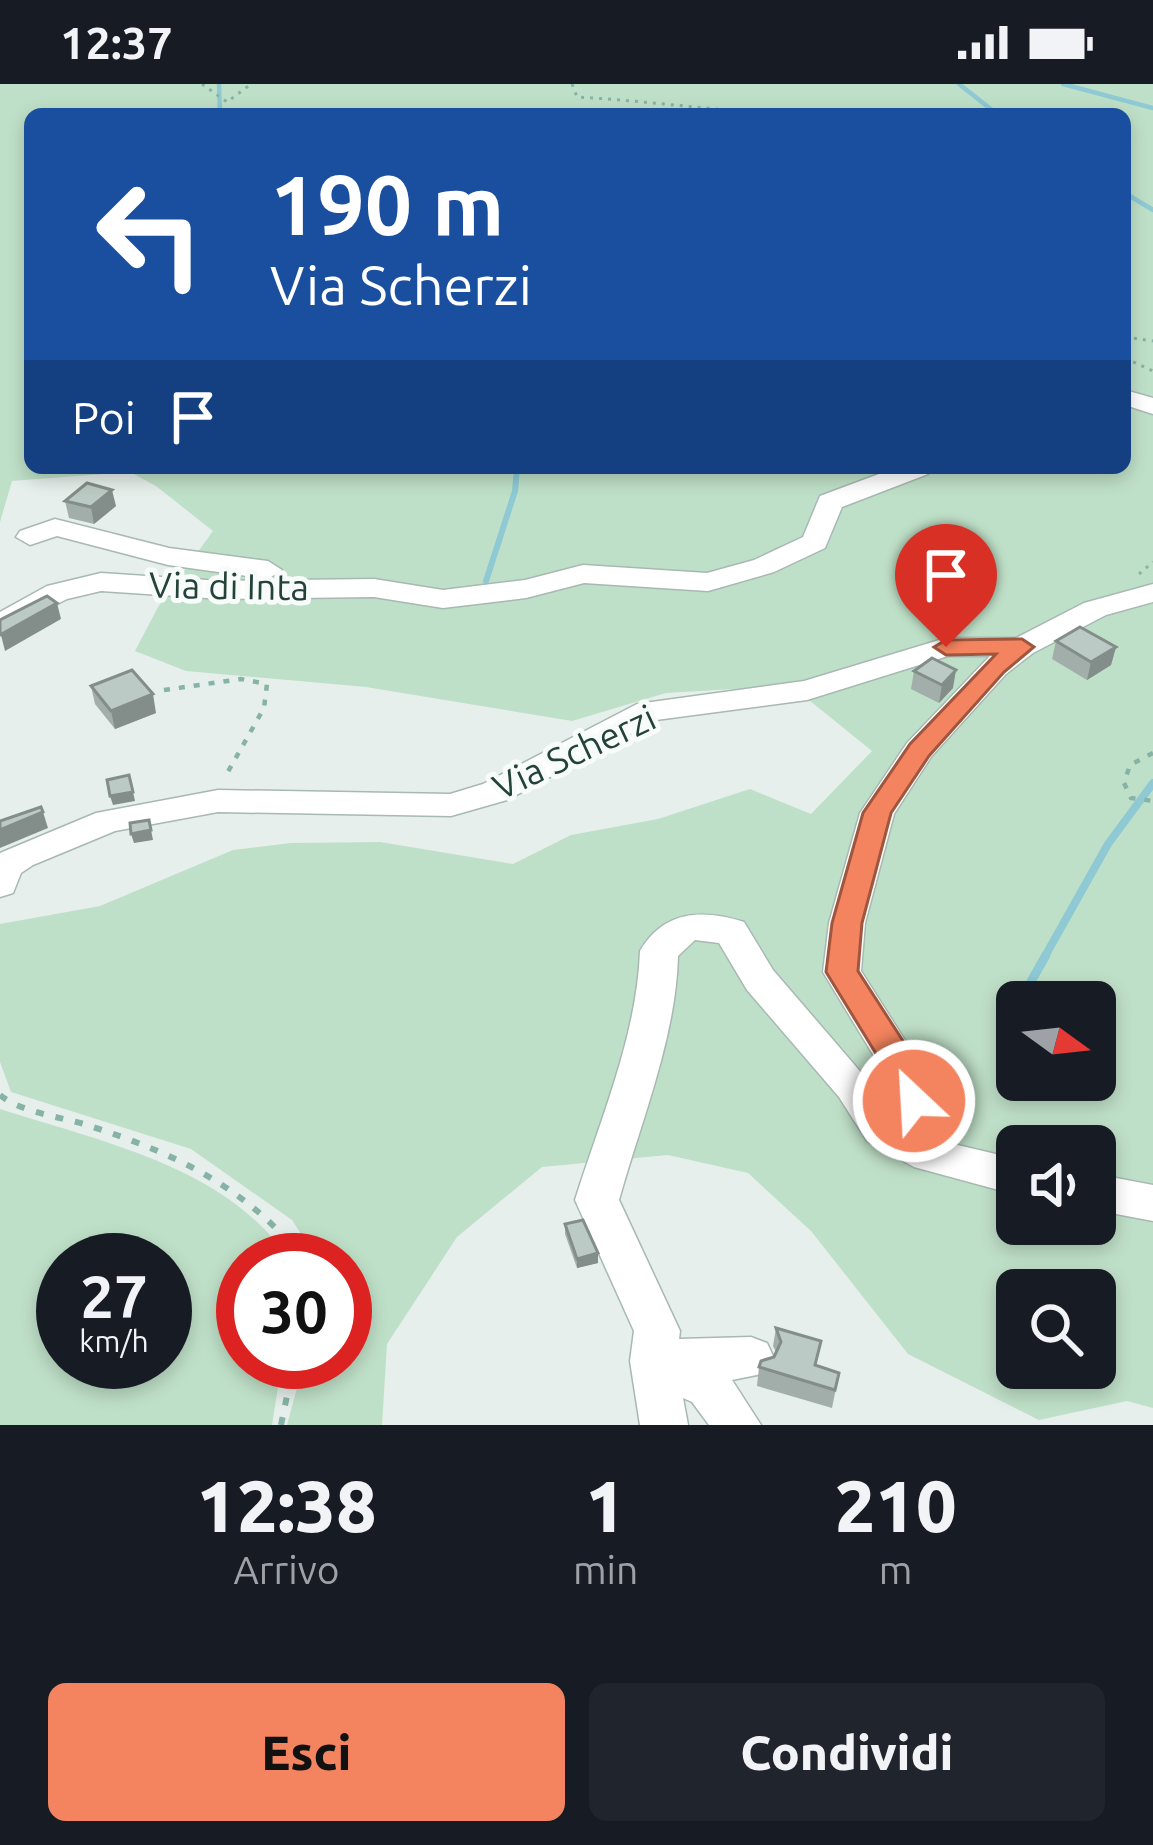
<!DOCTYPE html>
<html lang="it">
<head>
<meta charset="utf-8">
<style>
	body { margin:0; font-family:Ubuntu,sans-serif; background:#20242c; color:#f1f3f6; height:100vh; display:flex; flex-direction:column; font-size:45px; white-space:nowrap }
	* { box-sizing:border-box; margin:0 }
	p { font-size:39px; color:#9ea1a6 }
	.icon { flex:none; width:66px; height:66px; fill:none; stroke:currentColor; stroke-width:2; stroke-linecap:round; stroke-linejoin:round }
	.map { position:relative; height:1341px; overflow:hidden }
	.drawer { display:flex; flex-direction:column; background:#171b24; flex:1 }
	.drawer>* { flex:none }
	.banner { position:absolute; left:24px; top:24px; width:1107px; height:366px; border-radius:18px; box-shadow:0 6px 18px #0003; background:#1a4fa0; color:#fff; overflow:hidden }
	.needle { width:78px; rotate:105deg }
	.buttons { position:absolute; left:996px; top:897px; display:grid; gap:24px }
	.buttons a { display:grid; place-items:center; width:120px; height:120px; border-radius:18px; background:#171b24; box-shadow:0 6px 18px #0003; font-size:60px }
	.speed { position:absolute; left:36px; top:1149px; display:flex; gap:24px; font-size:60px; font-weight:700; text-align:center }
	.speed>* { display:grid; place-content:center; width:156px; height:156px; border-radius:50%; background:#171b24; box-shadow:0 6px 18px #0003; line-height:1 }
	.speed small { font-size:30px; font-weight:400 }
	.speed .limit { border:18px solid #d22; background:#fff; color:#111 }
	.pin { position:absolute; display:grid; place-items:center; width:102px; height:102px; color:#fff; margin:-123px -51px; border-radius:50% 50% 50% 0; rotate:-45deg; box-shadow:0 0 12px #0007 }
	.pin .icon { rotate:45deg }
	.me { position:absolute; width:132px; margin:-66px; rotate:335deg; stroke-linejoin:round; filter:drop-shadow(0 0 9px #0008) }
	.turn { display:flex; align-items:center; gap:42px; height:252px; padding:0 48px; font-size:54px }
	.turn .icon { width:156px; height:156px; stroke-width:2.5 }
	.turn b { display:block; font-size:84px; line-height:102px }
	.then { display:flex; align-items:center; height:114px; padding:0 48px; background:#0003; gap:24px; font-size:45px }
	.eta { display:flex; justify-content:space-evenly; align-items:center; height:204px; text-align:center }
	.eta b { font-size:72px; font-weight:800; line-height:84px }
	.primary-button { display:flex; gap:24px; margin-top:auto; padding:24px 48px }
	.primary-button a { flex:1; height:138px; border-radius:18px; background:#f4845f; color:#111; font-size:48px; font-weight:800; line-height:138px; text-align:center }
	.primary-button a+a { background:#20242c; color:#f1f3f6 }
	.status { display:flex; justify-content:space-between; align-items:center; height:84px; padding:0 60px; background:#171b24; direction:ltr }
	.status svg { height:33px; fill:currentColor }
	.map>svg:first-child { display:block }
	.green { fill:#bfe0c8; fill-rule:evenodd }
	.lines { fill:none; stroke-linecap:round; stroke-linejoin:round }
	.stream-far3 { stroke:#8ec9d4; stroke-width:4.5 }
	.stream-far2 { stroke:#8ec9d4; stroke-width:6 }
	.stream-far1 { stroke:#8ec9d4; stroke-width:8 }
	.stream { stroke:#8ec9d4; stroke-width:9 }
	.minor-casing { stroke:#a8b8b2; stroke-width:3 }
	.path-far2 { stroke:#86b3a5; stroke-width:3; stroke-dasharray:3 6; stroke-linecap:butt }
	.path-far1 { stroke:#86b3a5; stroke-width:4.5; stroke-dasharray:6 9; stroke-linecap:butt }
	.path { stroke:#86b3a5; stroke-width:6; stroke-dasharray:8 12; stroke-linecap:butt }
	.minor { fill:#fff; fill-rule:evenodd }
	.wall { fill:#a1aea9 }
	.shaded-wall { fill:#838d89 }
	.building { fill:#bbcac4; stroke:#838d89; stroke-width:3 }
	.route { fill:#f4845f; stroke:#9f563e; stroke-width:3 }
	.labels { text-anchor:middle; stroke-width:10; stroke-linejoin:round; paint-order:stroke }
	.street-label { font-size:36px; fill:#24423a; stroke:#f7fbf9 }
</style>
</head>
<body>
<div class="status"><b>12:37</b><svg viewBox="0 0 49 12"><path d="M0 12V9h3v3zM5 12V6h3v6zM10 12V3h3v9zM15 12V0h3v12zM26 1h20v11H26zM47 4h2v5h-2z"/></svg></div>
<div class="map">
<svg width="1153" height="1341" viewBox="0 0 1153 1341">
	<rect width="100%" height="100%" fill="#e6efeb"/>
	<g class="green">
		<path d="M0,0H1153V501L1012,558L803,601L666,609L572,637L366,603L186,587L135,567L158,523L213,447L156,402L130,388L12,397L0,438ZM30,30H1125V384H30Z"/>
		<path d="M1153,515V1324L1127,1317L1039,1336L908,1270L811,1147L748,1089L668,1071L542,1083L457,1153L387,1260L382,1341H287L304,1278H345V1176H318L292,1136L191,1065L11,1008L0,978V840L100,822L233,766L291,759L380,758L513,780L571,751L658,735L750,705L811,730L872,667L809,616L814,608L949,567H1029L1104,527ZM1017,918H1095V996H1017ZM1017,1062H1095V1140H1017ZM1017,1206H1095V1284H1017Z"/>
		<path d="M0,1025C99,1057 229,1083 289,1176H243V1278H282L272,1341H0ZM63,1176H165V1278H63Z"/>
	</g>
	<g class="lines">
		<g class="stream-far3">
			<path d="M219,0L220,30"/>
			<path d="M959,0L997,30"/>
			<path d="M1063,0L1153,24"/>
			<path d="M1125,109L1153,126"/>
		</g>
		<path class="stream-far2" d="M486,497L515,407L517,384"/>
		<path class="stream-far1" d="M1044,874L1108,760L1153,699"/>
		<path class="stream" d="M1020,917L1046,871"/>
		<g class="minor-casing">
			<g id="minor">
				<path d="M1125,306L1153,314V330L1125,321Z"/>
				<path d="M895,384H932L928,390L842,423L825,464L774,488L708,507L584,499L526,514L443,524L374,513L222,515L101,507L67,515L0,549V528L47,502L101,489L222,497L374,495L443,506L525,496L583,481L707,489L754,476L803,453L820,412Z"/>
				<path d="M55,435L169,464L268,477L282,486L268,495L168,481L57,452L30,461L16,453L20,447Z"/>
				<path d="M1153,500V518L1106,531L1033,569L1006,590L931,673L894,730L865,839L861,887L922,983L949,1059L1017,1075V1111L914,1083L867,1057L839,1013L747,906L719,859L695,856L678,872C676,954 641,1037 619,1116L680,1247L679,1255L751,1253L767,1259L774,1274L767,1289L732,1296L761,1341H709L692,1318L683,1314L688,1341H640L630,1277L634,1247L575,1116C600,1036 637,952 640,867C664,826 703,825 744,838L773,886L901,1035L883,987L823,888L829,839L860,729L907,659L990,572H948L807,616L656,636L507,716L451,732L218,728L115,747L33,781L21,789L13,809L0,813V769L96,729L218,706L450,710L483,700L637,620L804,597L946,554H1016L1084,519Z"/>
				<path d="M1095,1090L1153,1101V1137L1095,1126Z"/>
			</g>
		</g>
		<g class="path-far2">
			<path d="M202,0L227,18L251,0"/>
			<path d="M572,0L577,13C651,17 723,28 797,30"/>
			<path d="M1125,253L1153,257"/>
			<path d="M1125,274L1153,287"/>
			<path d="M1139,490L1153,478"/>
		</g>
		<g class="path-far1">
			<path d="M164,606L241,595L267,600L264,624L225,693"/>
			<path d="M1153,669L1130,681L1124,699L1131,714L1153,717"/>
		</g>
		<g class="path">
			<path d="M0,1011C20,1028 61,1033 87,1041C174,1069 247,1103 304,1176"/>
			<path d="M281,1341L294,1278"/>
		</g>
		<use href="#minor" class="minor"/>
	</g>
	<g class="wall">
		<path d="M65,417L116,422L94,440L69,434Z"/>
		<path d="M1056,557L1116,563L1111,581L1087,596L1052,575Z"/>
		<path d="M914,587L953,604L939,619L911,605Z"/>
		<path d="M91,602L156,629L115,645L95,620Z"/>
		<path d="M565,1140L598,1179L577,1184L565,1150Z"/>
		<path d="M776,1244L817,1282L839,1289L832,1324L757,1302L759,1283L774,1273L776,1268L773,1262Z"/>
	</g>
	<g class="shaded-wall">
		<path d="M112,406L116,422L94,440L91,423Z"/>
		<path d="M57,519L61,535L5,567L1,551Z"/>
		<path d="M1116,563L1111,581L1087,596L1091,578Z"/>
		<path d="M956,586L953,604L939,619L942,601Z"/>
		<path d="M153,610L156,629L115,645L111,627Z"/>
		<path d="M133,708L135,717L113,721L110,712Z"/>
		<path d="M43,728L48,744L0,764V746Z"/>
		<path d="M151,746L153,756L134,759L131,750Z"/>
		<path d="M598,1169V1179L577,1184V1175Z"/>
	</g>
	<g class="building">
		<path d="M87,399L112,406L91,423L65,417Z"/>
		<path d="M47,512L57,519L0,551V536Z"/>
		<path d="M1080,543L1116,563L1091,578L1056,557Z"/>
		<path d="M932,574L956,586L942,601L914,587Z"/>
		<path d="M132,586L153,610L111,627L91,602Z"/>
		<path d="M129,691L133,708L110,712L107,696Z"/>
		<path d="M41,723L43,728L0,746V737Z"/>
		<path d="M149,736L151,746L131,750L130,739Z"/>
		<path d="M583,1136L598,1169L577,1175L565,1140Z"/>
		<path d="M776,1244L821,1257L815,1281L839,1289L835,1306L759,1283L761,1277L774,1273L781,1258Z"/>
	</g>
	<path class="route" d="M1022,555L1034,563L1004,588L929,672L891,729L862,839L858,887L914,974L931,1017L926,1026L914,1030L902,1026L886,986L826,888L832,839L863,729L910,660L996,570L946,571L934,563L946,556Z"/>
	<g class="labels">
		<g class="street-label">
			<text transform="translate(229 502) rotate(1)" y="13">Via di Inta</text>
			<text transform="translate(574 668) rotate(-25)" y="13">Via Scherzi</text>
		</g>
	</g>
</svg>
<div class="buttons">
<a><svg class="needle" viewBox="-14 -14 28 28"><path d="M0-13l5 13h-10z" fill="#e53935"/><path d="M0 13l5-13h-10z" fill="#9ea1a6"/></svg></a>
<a><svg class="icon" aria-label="sound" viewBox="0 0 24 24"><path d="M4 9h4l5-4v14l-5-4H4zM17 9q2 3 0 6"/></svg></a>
<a><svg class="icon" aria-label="search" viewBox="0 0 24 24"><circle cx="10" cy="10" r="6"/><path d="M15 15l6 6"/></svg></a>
</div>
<div class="speed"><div>27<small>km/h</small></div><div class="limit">30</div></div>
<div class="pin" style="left:946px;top:563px;background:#d93025"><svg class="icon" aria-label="arrive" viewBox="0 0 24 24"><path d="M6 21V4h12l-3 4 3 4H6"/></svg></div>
<svg class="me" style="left:914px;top:1017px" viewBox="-20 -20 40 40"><circle r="17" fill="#f4845f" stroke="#fff" stroke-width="3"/><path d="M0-11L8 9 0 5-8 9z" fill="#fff"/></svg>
<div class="banner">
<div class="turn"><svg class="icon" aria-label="left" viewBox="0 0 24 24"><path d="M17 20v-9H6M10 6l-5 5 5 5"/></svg><div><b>190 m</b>Via Scherzi</div></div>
<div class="then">Poi<svg class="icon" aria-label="arrive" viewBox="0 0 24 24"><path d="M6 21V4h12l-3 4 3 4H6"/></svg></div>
</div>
</div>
<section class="drawer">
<div class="eta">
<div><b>12:38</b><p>Arrivo</p></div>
<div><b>1</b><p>min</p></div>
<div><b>210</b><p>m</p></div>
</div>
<div class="primary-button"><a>Esci</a><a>Condividi</a></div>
</section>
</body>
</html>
